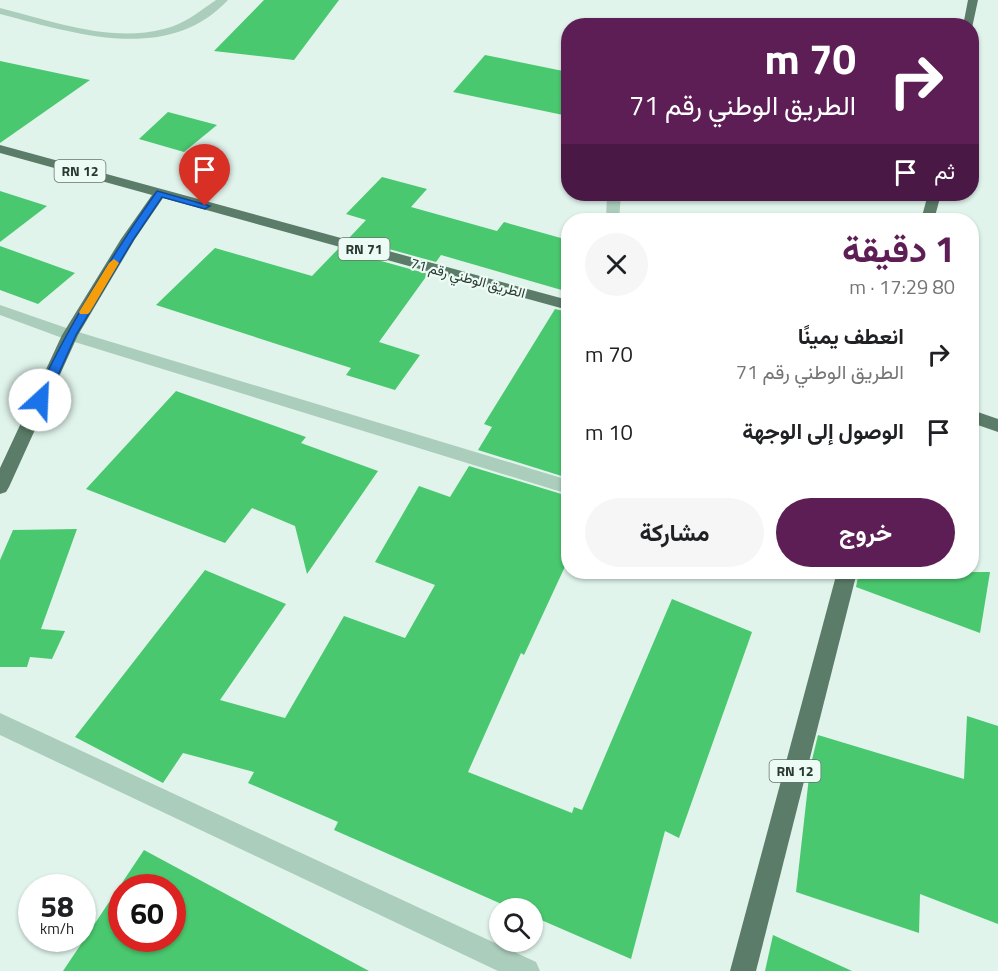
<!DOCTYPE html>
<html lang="ar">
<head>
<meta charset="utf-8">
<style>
	body { margin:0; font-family:"Titillium Web",Vazirmatn,sans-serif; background:#f6f6f6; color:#202124; direction:rtl; height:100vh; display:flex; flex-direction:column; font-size:22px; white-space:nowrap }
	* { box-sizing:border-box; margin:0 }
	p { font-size:20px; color:#757577 }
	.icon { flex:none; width:33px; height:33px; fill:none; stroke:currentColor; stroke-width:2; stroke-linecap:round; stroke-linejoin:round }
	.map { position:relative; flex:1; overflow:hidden; direction:ltr }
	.drawer { position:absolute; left:561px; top:213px; width:418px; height:366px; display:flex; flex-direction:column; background:#fff; border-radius:24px; box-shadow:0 2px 4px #0004; direction:rtl }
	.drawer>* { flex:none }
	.hud { position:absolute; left:561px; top:18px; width:418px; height:183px; border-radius:24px; box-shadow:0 2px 4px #0004; direction:rtl; background:#5d1e56; color:#fff; overflow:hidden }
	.tools { position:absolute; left:489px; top:898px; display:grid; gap:12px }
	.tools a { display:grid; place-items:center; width:54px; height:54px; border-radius:50%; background:#fff; box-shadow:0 2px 4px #0004; font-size:30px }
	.speed { position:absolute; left:18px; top:874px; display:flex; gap:12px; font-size:30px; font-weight:700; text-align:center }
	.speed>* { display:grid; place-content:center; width:78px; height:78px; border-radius:50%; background:#fff; box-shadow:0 2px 4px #0004; line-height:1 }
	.speed small { font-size:15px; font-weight:400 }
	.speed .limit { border:9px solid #d22; background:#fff; color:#111 }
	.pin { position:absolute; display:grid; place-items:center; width:51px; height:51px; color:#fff; margin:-62px -26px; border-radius:50% 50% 50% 0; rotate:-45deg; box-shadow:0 0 6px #0007 }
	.pin .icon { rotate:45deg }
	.me { position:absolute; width:66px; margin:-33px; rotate:25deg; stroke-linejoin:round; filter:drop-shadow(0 0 4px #0008) }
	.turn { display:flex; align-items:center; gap:21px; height:126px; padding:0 24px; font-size:27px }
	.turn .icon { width:78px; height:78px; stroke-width:2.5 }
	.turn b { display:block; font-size:42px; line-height:51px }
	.then { display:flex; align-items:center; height:57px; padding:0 24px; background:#0003; gap:12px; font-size:22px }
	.round { display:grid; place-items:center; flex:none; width:63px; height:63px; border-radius:32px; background:#f6f6f6 }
	.summary { display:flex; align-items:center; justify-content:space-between; height:102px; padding:0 24px }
	h1 { font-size:36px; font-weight:700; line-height:45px; color:#5d1e56 }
	.action { display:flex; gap:12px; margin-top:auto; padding:12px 24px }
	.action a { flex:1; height:69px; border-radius:36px; background:#5d1e56; color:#fff; font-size:24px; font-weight:700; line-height:69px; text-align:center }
	.action a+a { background:#f6f6f6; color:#202124 }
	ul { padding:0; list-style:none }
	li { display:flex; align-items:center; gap:18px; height:78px; padding:0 24px }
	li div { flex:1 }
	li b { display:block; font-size:22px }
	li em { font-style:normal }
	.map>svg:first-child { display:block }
	.building { fill:#4ac86f; fill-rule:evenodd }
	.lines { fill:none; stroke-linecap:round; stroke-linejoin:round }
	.minor { fill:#abcdbc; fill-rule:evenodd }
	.major { fill:#5b7c68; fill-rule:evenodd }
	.route { fill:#1a73e8; stroke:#114b97; stroke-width:1.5 }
	.slow { fill:#f59e0b }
	.labels { text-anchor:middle; stroke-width:4.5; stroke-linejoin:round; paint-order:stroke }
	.shield { fill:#edfbf5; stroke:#64746b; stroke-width:1.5 }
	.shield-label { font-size:14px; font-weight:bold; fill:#2a3a30 }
	.far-street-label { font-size:14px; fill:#2a3a30; stroke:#edfbf5 }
</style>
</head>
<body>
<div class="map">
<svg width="998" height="971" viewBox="0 0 998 971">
	<rect width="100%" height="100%" fill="#e0f4ec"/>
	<g class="building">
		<path d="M264,0H339L294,60L214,51Z"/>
		<path d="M485,55L568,72V116L453,92Z"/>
		<path d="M0,61L90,80L0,143Z"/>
		<path d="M168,112L217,125L184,152L139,139Z"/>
		<path d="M382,177L427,189L411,207L497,231L504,222L568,240V298L563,296L565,291L441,255L436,262L349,238L366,220L346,214Z"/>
		<path d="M0,191L47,206L0,242Z"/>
		<path d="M0,246L75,273L38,304L0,290Z"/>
		<path d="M215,248L312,276L338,249L428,274L379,342L420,355L395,390L346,375L351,368L156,305Z"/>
		<path d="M555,309L568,312V478L478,450L492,427L484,424Z"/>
		<path d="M176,391L306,437L301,443L378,471L307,574L295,526L252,508L225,543L86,489Z"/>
		<path d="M469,466L568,496V560L524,655L521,653L468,772L572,813L574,807L582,810L672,599L752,632L679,838L665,831L631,959L532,916V909H513L334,830L338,822L248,783L254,772L183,753L163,783L75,737L205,570L286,604L220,700L285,718L344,616L405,638L435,585L375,562L419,486L450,497Z"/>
		<path d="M77,529L41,629L65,631L52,659L30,657L27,667H0V560L13,530Z"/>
		<path d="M859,572H990L980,633L856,587Z"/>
		<path d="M967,716L998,726V924L920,894L919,933L796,892L810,768L818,735L964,779Z"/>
		<path d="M144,850L369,971H63ZM122,888H172V939H122Z"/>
		<path d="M773,935L852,971H765Z"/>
	</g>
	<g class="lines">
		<g class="minor">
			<path d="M216,0H228C167,65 74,33 0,14V8C52,21 110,43 164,29C183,25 200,11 216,0Z"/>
			<path d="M607,194H621L619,220H606Z"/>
			<path d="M0,305L75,331L568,480V494L65,339L0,315Z"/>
			<path d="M0,713L536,962L540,971H498L0,735Z"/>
		</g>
		<g class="major">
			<path d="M968,0H978L972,28V26H963Z"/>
			<path d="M0,145L568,300V310L163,198L135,239L78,335L9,487L6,492L0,494V468L62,335L121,239L152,195L0,153Z"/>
			<path d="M928,194H941L934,220H921Z"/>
			<path d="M972,410L998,419V432L972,423Z"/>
			<path d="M837,572H857L756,971H730Z"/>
		</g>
	</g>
	<path class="route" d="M157,191L210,206L205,209L162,197L133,240L76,335L45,404H36L34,400C68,326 110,258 157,191Z"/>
	<path class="slow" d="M114,259L119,263L90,312L88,314H80L79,312L109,263Z"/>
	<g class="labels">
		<g class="shield">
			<rect x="54.5" y="160" width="51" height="22" rx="4.5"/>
			<rect x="338.5" y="238" width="51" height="22" rx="4.5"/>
			<rect x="769.5" y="760" width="51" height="22" rx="4.5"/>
		</g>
		<g class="shield-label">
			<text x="80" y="176">RN 12</text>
			<text x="364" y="254">RN 71</text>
			<text x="795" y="776">RN 12</text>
		</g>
		<g class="far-street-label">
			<text transform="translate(468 278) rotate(15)" y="5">الطريق الوطني رقم 71</text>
		</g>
	</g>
</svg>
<div class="tools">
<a><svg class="icon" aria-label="search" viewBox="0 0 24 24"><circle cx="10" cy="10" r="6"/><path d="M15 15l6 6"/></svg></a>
</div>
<div class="speed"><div>58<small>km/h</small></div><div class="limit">60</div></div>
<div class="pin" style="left:205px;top:206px;background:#d93025"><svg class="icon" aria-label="arrive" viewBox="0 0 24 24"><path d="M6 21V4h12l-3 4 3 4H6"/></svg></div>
<svg class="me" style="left:40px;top:400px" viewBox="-20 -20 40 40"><circle r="19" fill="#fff"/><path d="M0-13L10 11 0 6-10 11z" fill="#1a73e8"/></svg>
<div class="hud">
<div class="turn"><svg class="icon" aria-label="right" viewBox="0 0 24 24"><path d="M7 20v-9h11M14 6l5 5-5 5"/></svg><div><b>70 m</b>الطريق الوطني رقم 71</div></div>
<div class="then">ثم<svg class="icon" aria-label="arrive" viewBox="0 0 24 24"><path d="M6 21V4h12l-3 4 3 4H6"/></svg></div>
</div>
<section class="drawer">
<div class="summary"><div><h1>1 دقيقة</h1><p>80 m · 17:29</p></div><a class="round"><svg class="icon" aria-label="close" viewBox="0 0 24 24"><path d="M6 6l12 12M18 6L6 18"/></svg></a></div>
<ul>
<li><svg class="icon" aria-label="right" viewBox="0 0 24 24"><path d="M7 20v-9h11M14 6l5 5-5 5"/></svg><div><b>انعطف يمينًا</b><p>الطريق الوطني رقم 71</p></div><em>70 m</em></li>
<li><svg class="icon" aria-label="arrive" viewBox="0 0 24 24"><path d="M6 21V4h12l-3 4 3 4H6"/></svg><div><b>الوصول إلى الوجهة</b></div><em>10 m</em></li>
</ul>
<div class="action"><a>خروج</a><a>مشاركة</a></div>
</section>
</div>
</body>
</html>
